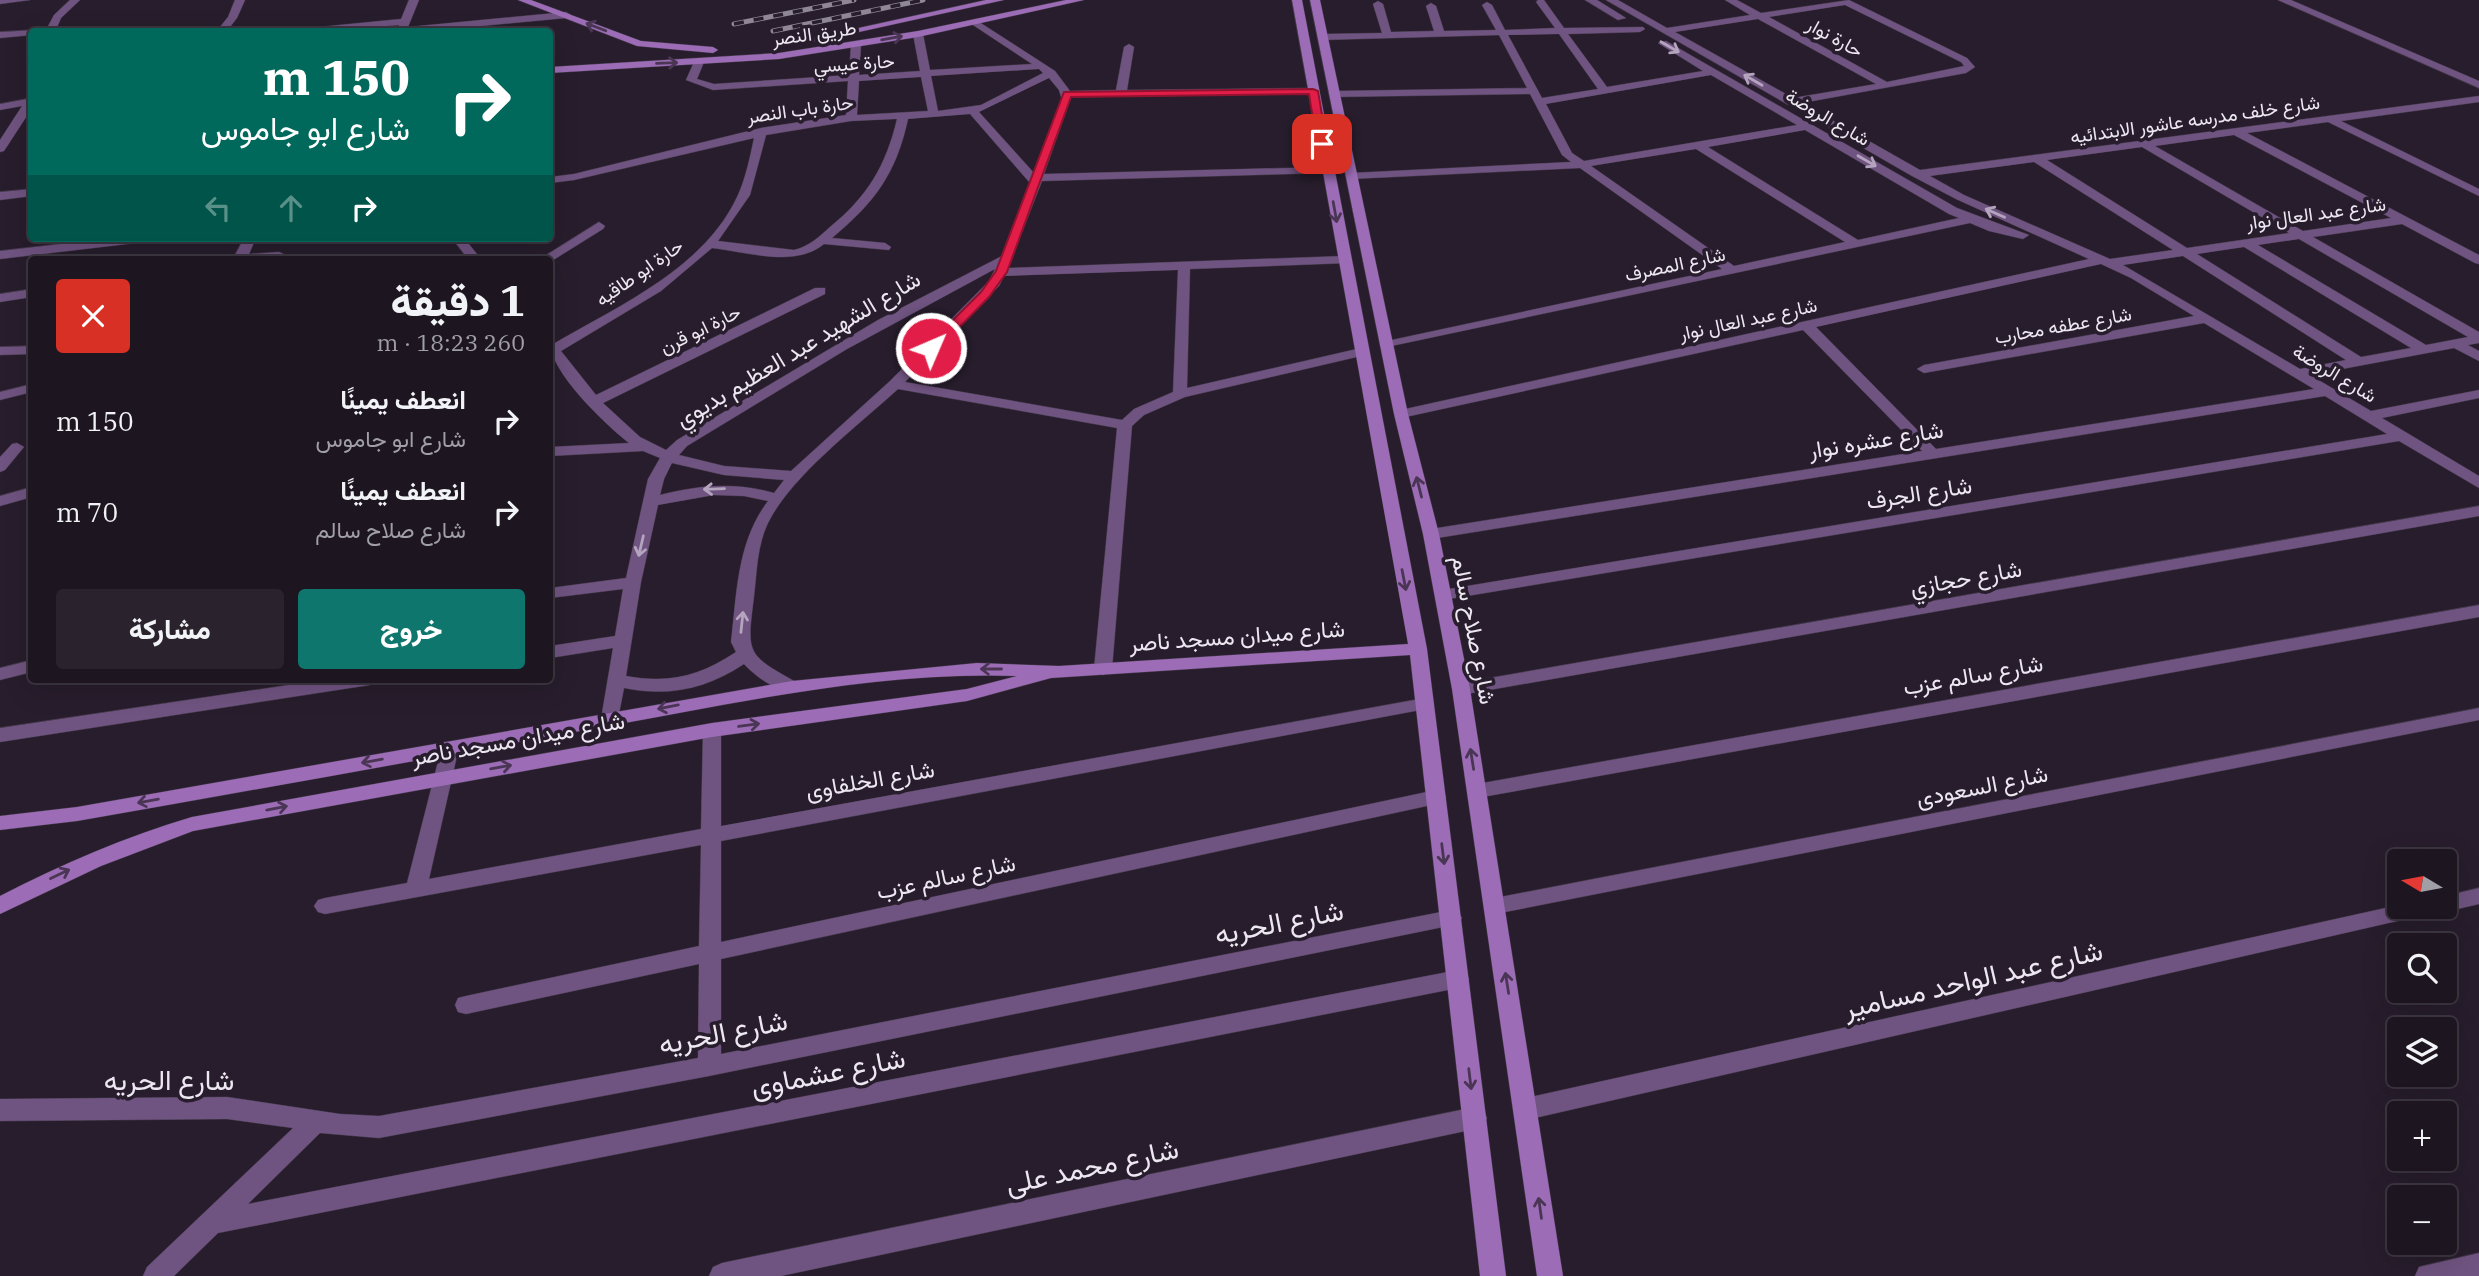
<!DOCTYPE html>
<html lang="ar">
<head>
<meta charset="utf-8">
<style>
	body { margin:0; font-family:"IBM Plex Serif",Vazirmatn,serif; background:#2a232e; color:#f1f3f6; direction:rtl; height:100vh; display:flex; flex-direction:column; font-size:26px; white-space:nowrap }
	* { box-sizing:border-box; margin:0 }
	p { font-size:23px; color:#a09fa5 }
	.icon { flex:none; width:38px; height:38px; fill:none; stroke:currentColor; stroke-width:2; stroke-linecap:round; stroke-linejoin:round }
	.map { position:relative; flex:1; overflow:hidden; direction:ltr }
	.side { position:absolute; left:28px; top:256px; width:525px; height:427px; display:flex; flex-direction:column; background:#1d1621; border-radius:7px; box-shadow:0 7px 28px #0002,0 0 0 2px #3b353f; direction:rtl }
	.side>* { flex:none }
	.banner { position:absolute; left:28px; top:28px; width:525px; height:214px; border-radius:7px; box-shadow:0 7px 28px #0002,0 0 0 2px #3b353f; direction:rtl; background:#00695c; color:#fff; overflow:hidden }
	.needle { width:46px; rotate:280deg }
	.tools { position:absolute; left:2387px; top:849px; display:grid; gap:14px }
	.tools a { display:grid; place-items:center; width:70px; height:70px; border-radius:7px; background:#1d1621; box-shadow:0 7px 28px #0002,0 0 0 2px #3b353f; font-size:35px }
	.pin { position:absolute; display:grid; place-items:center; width:60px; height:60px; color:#fff; margin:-30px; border-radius:14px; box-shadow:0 4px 10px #0006 }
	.me { position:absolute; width:77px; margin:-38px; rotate:45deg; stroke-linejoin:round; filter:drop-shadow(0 0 5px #0008) }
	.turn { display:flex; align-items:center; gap:24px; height:147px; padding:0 28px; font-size:32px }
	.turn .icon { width:91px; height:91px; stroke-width:2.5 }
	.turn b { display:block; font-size:49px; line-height:60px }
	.lanes { display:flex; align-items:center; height:66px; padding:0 28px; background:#0003; justify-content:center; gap:35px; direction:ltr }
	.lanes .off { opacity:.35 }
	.round { display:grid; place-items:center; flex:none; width:74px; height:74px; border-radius:7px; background:#2a232e }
	.overview { display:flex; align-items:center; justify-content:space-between; height:119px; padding:0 28px }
	h1 { font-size:42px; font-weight:800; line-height:52px }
	.primary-button { display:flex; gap:14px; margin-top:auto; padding:14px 28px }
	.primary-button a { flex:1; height:80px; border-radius:7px; background:#0f766e; color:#fff; font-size:28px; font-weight:800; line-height:80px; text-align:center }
	.primary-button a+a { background:#2a232e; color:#f1f3f6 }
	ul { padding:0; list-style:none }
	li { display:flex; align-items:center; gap:21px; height:91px; padding:0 28px }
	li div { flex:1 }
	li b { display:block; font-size:26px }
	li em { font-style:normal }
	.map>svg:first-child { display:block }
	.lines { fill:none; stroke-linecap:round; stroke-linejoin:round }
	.street-casing { stroke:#433948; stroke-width:1 }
	.secondary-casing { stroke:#433948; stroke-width:1 }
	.street { fill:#6f5380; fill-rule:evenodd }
	.secondary { fill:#9c6db6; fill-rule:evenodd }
	.rail-casing { stroke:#8f8794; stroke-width:5 }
	.rail { stroke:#271d2c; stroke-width:3.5; stroke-dasharray:10; stroke-linecap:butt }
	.oneway { stroke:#4a3555 }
	.oneway2 { stroke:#b4a4be }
	.route { fill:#e11d48; stroke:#92132f; stroke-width:2 }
	.labels { text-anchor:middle; stroke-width:7; stroke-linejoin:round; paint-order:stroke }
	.far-street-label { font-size:19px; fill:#ede7f1; stroke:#271d2c }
	.street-label { font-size:23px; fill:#ede7f1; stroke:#271d2c }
	.near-street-label { font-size:28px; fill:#ede7f1; stroke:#271d2c }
</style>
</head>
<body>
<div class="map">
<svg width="2479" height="1276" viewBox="0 0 2479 1276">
	<rect width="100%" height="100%" fill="#271d2c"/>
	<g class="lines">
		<g class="street-casing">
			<g id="street">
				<path d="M0,0H30L0,4Z"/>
				<path d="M70,0H80L61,18L55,32H45L54,15Z"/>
				<path d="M235,0H245L237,18L226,32H216L228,17Z"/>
				<path d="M409,0H419L408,27L566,12L571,15L566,18L417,32H396L399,25L316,32H268L401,19Z"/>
				<path d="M1538,0H1544L1564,28L1643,27L1645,29L1640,32L1568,34L1607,87L1703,71L1658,43L1666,41L1957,208L2029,235L2023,239L1989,231L1970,223L1382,348L1380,345L1387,341L1722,269L1580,168L1351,179L1345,176L1351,173L1571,162L1562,155L1530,94L1334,97L1329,94L1334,91L1527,88L1499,35L1322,40L1317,37L1322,34L1382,33L1373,4L1378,1L1383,4L1391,32L1434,31L1426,6L1431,3L1436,6L1444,31L1496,30L1482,5L1487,2L1492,5L1505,30L1555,28L1536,2ZM1559,34L1598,89L1542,98L1508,35ZM1711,75L1797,125L1584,161L1572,153L1546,104ZM1805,130L1949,214L1959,218L1858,240L1708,147ZM1696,149L1845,242L1734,266L1591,166Z"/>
				<path d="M1585,0H1597L1626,18L1618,20Z"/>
				<path d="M1606,0H1618L1667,28L1750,15L1725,0H1737L1761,13L1849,0L1967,58L1975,67L1966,73L1802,103L1920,170L2479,96V102L2341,121L2479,189V196L2328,122L2247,133L2479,255V264L2475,263L2402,224L2313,237L2479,332V343L2468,345L2479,351V361L2454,348L2310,375L2371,411L2479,390V398L2382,418L2479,476V488L2399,441L1443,600L1437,599L1435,595L1443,590L2387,434L2325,396L1431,539L1425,537L1423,534L1425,531L1431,529L1922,451L1803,330L1401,418L1396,417V411L2089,259L1956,199L1912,176ZM1845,5L1961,62L1964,66L1887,82L1769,17ZM1758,19L1876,84L1793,98L1675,32ZM2234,135L2391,218L2303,231L2155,146ZM2142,147L2289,233L2187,248L2047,160ZM2034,162L2173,250L2110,259L1964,195L1930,176ZM2299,239L2468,337L2426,345L2258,245ZM2244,247L2411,348L2361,357L2197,254ZM2183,256L2346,360L2300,369L2123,265ZM2101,264L2131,278L2194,316L1924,365L1917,369L1924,373L2204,323L2314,389L1936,449L1816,327Z"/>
				<path d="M2278,0H2291L2479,81V88Z"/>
				<path d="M976,20L1055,71L1070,91L1116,90L1124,47L1129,44L1134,47L1127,90L1313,88L1318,91L1313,94L1071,97L1044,174L1327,167L1333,170L1327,173L1042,181L1008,268L1344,256L1350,260L1348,263L1190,269L1187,388L1361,348L1368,352L1361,356L1185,397L1144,415L1132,426L1112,669L1109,673L1103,675L1094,669L1117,428L898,389C859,425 791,476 768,523C757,546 757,571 754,596C747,654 745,654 798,683L801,687L798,691C781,696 755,676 744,664C706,689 669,697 624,688L617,724H603L601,719L613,648L550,658V646L615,636L623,589L550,598V588L626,578L648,479L660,458L643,451L550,456V447L629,443C605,424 550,372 550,342L555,343C620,305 705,268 738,195C746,177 750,157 754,138L574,180L550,183V177L574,174L761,128L846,115L848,81L713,90L686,80L694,62L699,59L704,62L697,79L714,84L849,75L851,45L856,42L861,45L859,75L920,71L913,34L918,31L923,34L930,70L1032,64L973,25V21ZM1039,69L1043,73L981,105L938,111L931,76ZM921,77L928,111L857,115L859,81ZM1049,78L1059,90L1062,100L1034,173L979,112ZM970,114L1030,183L1002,256L878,320L677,440L666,450L640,437L603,403L825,294V288H815L596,395L561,351L661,291L712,248C748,252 795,268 824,244L889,250L891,247L885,243L832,238C875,202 896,174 908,119ZM897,119C886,166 867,197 830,227C819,237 808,247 794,250L718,241L750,195L766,135L851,121ZM995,269L989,281L890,381L791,471L724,466L679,455L687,446L847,349ZM1178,270L1173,392L1134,409L1122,420L905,382L999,286L1004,276ZM672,463L724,475L784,480L774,493C736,482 699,485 660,495L664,479ZM714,495L744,496L768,501C737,542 737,592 731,642L736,652C700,676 669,684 626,676L641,582L658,505Z"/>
				<path d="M35,30L32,35L0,38V32Z"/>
				<path d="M32,98V108L4,151L0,152V140L22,106L0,110V104Z"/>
				<path d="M32,189V196L0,200V192Z"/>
				<path d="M599,222L605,226L603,229L550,262V259H540Z"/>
				<path d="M113,238H150L144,242L0,259V251Z"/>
				<path d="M244,238H256L249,254L279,252L295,259H233Z"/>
				<path d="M452,238H464L481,259H468Z"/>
				<path d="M32,289V297L0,302V294Z"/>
				<path d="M32,346V354L0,355V347Z"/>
				<path d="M32,384V392L0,400V392Z"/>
				<path d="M17,443L24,447L5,470L0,472V457L12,444Z"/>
				<path d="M32,487V497L0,506V496Z"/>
				<path d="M2479,506V516L1461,695L1452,689L1461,683Z"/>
				<path d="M2479,605V617L1477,798L1470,796L1467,791L1470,786L1477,784Z"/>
				<path d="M32,660V672L0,680V668Z"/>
				<path d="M329,679H379L370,685L0,742V728Z"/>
				<path d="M1425,698L1431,700L1434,704L1431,708L721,841V942L1436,790L1443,792L1446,797L1443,802L1436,804L721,959V1054L1451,910L1458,912L1462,918L1458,924L709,1076L379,1138L320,1133L248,1204L1458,970L1466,973L1469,979L1466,985L1458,988L218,1233L174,1276H143L147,1267L293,1128L227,1119L0,1121V1099L227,1097L340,1114L379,1116L698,1058L699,964L466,1014L458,1012L455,1005L458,998L466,996L699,946L701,845L325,914L318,912L314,906L318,900L325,898L407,883L443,742H457L459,747L429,879L701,829L703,730L705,725H719L721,730V826Z"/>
				<path d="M2479,708V720L1495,914L1488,912L1484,906L1488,900L1495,898Z"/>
				<path d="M2479,888V904L2445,912L2441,911L1526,1120L1518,1116L1514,1109L1518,1102L1526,1098L2399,905L2445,906V896Z"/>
				<path d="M1475,1107L1483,1110L1487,1118L1483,1126L1475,1129L781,1276H709L713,1267L722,1263Z"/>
				<path d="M2479,1253V1276H2415L2419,1267Z"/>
			</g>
		</g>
		<g class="secondary-casing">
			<g id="secondary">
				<path d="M518,0H531L641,41L713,47L718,50L713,53L637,46Z"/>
				<path d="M986,0H1004L800,45L795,42Z"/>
				<path d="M1066,0H1084L918,37L779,59L550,73V67L779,53L918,31Z"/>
				<path d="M1292,0H1302L1427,649L1506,1276H1480L1410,655L1051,678L967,701L712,737L193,831L101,866L0,914V896C62,864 125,837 192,817L712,723L967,689L1017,676C880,671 742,702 608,726C431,758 254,790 77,821L0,830V816L77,807L792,681L977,663L1059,666L1408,644Z"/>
				<path d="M1310,0H1320L1408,414L1439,534L1470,689L1563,1276H1537L1452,689L1423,534L1394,414Z"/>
			</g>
		</g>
		<use href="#street" class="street"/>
		<use href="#secondary" class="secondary"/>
		<g class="rail-casing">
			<g id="rail">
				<path d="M734,24L854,0"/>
				<path d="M773,31L923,0"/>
			</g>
		</g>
		<use href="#rail" class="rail"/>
	</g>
	<defs><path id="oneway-shaft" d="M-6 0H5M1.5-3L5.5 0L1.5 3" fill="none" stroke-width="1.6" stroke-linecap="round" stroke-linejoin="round" transform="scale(1.75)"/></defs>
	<g class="oneway">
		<use href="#oneway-shaft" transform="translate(596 27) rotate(-159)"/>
		<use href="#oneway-shaft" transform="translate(892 38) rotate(-10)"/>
		<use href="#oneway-shaft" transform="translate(667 63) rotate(-2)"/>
		<use href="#oneway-shaft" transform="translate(1335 212) rotate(80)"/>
		<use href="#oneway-shaft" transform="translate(1419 487) rotate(-104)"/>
		<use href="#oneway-shaft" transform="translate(1404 580) rotate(79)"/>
		<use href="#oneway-shaft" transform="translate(991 669) rotate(-180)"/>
		<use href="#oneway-shaft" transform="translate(668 707) rotate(169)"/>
		<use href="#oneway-shaft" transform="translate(749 725) rotate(-8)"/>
		<use href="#oneway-shaft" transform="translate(1472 759) rotate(-99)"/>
		<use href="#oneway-shaft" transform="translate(372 761) rotate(170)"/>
		<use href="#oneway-shaft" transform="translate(501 767) rotate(-10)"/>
		<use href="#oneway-shaft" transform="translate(148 801) rotate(170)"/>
		<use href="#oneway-shaft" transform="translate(277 808) rotate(-11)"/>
		<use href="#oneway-shaft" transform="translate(1443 854) rotate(83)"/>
		<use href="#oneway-shaft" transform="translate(60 874) rotate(-26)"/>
		<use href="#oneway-shaft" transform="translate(1507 983) rotate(-99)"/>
		<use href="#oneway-shaft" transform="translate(1470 1079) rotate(83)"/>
		<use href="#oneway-shaft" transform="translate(1540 1208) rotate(-98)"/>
	</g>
	<g class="oneway2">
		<use href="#oneway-shaft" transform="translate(1670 47) rotate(30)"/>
		<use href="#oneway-shaft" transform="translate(1753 80) rotate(-150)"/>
		<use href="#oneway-shaft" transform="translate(1867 161) rotate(30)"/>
		<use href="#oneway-shaft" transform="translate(1995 213) rotate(-156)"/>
		<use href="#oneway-shaft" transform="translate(714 489) rotate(178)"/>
		<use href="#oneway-shaft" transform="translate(641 546) rotate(103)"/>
		<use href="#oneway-shaft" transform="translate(742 622) rotate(-84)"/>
	</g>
	<path class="route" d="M1313,89L1318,91L1327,144L1322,147L1317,144L1309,94L1071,97L1007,272L989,297L936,351L925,348L981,292L996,271L1064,92Z"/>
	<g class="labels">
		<g class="far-street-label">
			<text transform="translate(814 33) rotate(-8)" y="7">طريق النصر</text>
			<text transform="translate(1835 37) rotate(29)" y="7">حارة نوار</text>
			<text transform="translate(854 63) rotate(-4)" y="7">حارة عيسي</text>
			<text transform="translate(800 109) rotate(-8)" y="7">حارة باب النصر</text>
			<text transform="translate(1828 117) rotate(30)" y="7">شارع الروضة</text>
			<text transform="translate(2195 119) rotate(-8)" y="7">شارع خلف مدرسه عاشور الابتدائيه</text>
			<text transform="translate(2316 213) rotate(-8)" y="7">شارع عبد العال نوار</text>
			<text transform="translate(1675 264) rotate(-12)" y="7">شارع المصرف</text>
			<text transform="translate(639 272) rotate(-35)" y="7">حارة ابو طاقيه</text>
			<text transform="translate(1748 319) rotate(-12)" y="7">شارع عبد العال نوار</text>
			<text transform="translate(2063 325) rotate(-10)" y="7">شارع عطفه محارب</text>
			<text transform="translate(700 329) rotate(-26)" y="7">حارة ابو قرن</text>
			<text transform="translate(2335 373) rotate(31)" y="7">شارع الروضة</text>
		</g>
		<g class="street-label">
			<text transform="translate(798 349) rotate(-31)" y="8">شارع الشهيد عبد العظيم بديوي</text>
			<text transform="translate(1876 440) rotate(-9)" y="8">شارع عشره نوار</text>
			<text transform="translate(1919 493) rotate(-9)" y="8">شارع الجرف</text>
			<text transform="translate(1966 578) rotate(-10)" y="8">شارع حجازي</text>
			<text transform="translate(1474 630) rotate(79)" y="8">شارع صلاح سالم</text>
			<text transform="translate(1237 636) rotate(-4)" y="8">شارع ميدان مسجد ناصر</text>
			<text transform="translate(1973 675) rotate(-10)" y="8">شارع سالم عزب</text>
			<text transform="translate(518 739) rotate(-10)" y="8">شارع ميدان مسجد ناصر</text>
			<text transform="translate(870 780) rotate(-10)" y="8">شارع الخلفاوى</text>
			<text transform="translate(1982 786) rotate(-11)" y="8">شارع السعودى</text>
			<text transform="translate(946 877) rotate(-12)" y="8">شارع سالم عزب</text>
		</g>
		<g class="near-street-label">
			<text transform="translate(1279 922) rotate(-11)" y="10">شارع الحريه</text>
			<text transform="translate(1973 979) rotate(-13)" y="10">شارع عبد الواحد مسامير</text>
			<text transform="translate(723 1032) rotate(-11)" y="10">شارع الحريه</text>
			<text transform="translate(828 1072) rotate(-11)" y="10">شارع عشماوى</text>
			<text x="169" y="1090">شارع الحريه</text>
			<text transform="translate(1092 1166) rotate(-12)" y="10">شارع محمد على</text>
		</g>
	</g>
</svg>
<div class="tools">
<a><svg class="needle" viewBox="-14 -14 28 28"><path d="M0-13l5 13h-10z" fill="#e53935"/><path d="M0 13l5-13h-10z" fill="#a09fa5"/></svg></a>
<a><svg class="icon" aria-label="search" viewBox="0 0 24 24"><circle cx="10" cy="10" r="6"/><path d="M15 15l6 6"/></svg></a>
<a><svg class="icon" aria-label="layers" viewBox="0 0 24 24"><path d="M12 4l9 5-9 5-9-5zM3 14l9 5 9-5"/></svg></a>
<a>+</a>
<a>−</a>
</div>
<div class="pin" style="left:1322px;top:144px;background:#d93025"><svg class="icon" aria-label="arrive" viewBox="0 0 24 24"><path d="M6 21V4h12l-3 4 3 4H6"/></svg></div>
<svg class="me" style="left:931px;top:348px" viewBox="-20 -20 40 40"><circle r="17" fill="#e11d48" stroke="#fff" stroke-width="3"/><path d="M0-11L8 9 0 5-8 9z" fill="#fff"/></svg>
<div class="banner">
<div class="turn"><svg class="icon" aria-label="right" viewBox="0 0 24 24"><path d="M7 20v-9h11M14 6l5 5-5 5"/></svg><div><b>150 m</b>شارع ابو جاموس</div></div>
<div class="lanes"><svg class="icon off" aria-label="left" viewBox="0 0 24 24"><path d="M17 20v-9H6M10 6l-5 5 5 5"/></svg><svg class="icon off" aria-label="ahead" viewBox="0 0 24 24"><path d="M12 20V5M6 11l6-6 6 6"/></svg><svg class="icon" aria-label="right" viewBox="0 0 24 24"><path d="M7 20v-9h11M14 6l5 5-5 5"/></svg></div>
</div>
<section class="side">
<div class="overview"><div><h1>1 دقيقة</h1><p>260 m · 18:23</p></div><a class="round" style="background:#d93025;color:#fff"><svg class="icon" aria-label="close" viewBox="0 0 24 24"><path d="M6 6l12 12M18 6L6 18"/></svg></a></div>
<ul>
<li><svg class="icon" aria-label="right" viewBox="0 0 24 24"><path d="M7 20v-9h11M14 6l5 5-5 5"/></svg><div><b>انعطف يمينًا</b><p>شارع ابو جاموس</p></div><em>150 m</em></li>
<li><svg class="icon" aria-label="right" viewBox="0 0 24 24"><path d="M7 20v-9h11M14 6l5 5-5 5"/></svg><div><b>انعطف يمينًا</b><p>شارع صلاح سالم</p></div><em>70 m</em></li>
</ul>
<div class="primary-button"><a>خروج</a><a>مشاركة</a></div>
</section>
</div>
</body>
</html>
